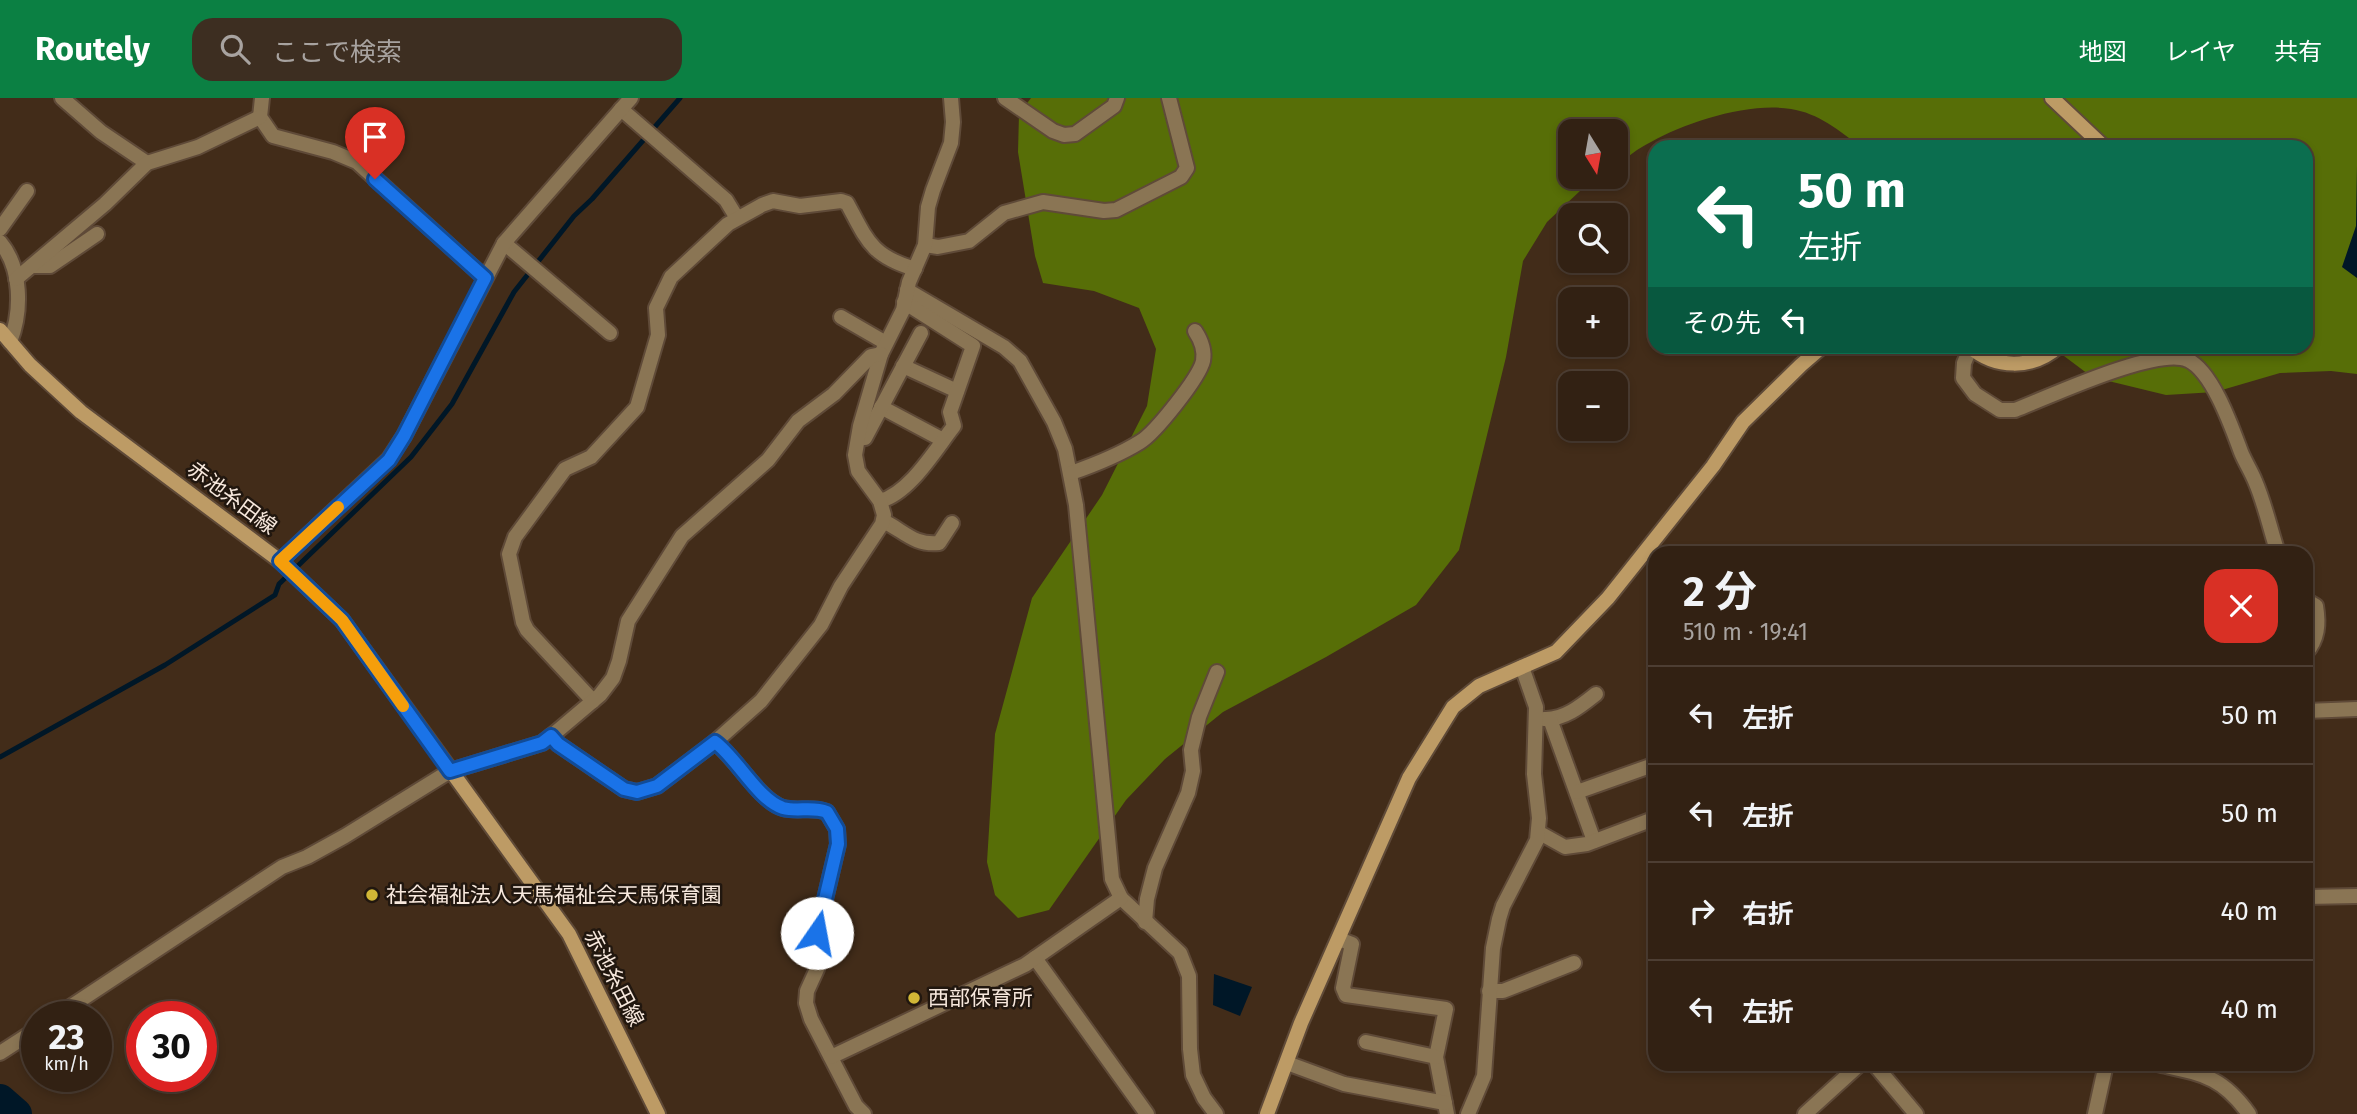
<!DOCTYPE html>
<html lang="ja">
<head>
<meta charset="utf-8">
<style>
	body { margin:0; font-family:"Fira Sans","Noto Sans JP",sans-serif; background:#3d2e21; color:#f1f3f6; height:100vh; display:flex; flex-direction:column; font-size:26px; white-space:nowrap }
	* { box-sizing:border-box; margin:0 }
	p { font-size:23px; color:#a8a3a0 }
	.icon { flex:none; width:38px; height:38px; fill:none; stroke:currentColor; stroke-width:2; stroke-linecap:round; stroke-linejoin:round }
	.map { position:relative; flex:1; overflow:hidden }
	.sheet { position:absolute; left:1648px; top:448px; width:665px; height:525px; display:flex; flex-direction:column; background:#322113; border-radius:21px; box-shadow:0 4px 10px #0003,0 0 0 2px #4d3e33 }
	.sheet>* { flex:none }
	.banner { position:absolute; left:1648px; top:42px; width:665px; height:214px; border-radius:21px; box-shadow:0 4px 10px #0003,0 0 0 2px #4d3e33; background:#0b6e4f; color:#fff; overflow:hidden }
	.needle { width:46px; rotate:169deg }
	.fabs { position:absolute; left:1558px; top:21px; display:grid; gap:14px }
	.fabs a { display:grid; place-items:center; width:70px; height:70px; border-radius:14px; background:#322113; box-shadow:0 4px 10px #0003,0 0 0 2px #4d3e33; font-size:35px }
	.speed { position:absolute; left:21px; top:903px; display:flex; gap:14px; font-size:35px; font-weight:700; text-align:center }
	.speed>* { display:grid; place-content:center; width:91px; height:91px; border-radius:50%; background:#322113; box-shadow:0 4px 10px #0003,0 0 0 2px #4d3e33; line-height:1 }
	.speed small { font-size:18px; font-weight:400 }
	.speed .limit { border:10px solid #d22; background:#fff; color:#111 }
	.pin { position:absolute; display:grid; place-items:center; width:60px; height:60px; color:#fff; margin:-72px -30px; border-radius:50% 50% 50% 0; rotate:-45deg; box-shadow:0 0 7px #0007 }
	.pin .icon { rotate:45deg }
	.me { position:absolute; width:77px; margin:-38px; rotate:12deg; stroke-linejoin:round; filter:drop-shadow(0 0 5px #0008) }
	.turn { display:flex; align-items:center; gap:24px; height:147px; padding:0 35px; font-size:32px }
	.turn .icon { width:91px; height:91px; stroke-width:2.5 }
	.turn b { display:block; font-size:49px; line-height:60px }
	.then { display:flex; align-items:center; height:66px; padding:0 35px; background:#0003; gap:14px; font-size:26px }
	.round { display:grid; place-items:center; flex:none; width:74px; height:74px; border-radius:21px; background:#3d2e21 }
	.overview { display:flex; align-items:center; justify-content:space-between; height:119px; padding:0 35px }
	h1 { font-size:42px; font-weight:700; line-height:52px }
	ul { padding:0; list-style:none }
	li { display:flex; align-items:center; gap:21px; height:98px; padding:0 35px; border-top:2px solid #4d3e33 }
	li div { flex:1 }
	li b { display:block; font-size:26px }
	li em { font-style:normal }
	header { display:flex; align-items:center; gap:42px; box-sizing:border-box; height:98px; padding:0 35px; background:#0b8043; color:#fff }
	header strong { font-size:33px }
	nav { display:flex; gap:38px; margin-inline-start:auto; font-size:24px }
	.search { width:490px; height:63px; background:#3d2e21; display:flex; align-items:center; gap:18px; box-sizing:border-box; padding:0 24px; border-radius:21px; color:#a8a3a0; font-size:26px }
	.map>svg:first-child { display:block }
	.forest { fill:#576e07 }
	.water { fill:#001727 }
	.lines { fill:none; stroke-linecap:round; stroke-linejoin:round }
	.stream { stroke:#001727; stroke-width:5 }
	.river { stroke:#001727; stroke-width:32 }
	.street-casing { stroke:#5f4a38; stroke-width:18 }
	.secondary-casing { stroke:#5f4a38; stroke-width:18 }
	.street { stroke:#8a7554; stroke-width:14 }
	.secondary { stroke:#bd9b65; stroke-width:14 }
	.route-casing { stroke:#114b97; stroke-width:18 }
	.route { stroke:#1a73e8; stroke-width:12 }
	.slow { stroke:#f59e0b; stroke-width:12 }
	.poi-dot { fill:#d1b736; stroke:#21170f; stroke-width:2.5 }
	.labels { text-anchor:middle; stroke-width:5; stroke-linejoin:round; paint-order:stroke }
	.street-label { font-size:21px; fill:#f7e8dd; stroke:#21170f }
	.poi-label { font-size:21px; fill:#f7e8dd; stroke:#21170f; text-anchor:start }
</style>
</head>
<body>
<header>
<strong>Routely</strong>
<div class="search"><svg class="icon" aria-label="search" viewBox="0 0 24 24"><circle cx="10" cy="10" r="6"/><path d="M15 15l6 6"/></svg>ここで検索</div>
<nav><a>地図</a><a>レイヤ</a><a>共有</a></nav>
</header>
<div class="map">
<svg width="2357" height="1016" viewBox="0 0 2357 1016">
	<rect width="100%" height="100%" fill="#422c19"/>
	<path class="forest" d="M1031,0H2357V276L2331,273L2280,275L2215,294L2166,297L2092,279L2052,249L2306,248V49H1861C1840,33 1818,15 1791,11C1749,4 1687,24 1651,44C1638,50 1627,60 1615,68V33H1570V79H1600L1581,92L1547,124L1523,163L1506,259L1459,452L1416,507L1326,559L1223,614L1165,661L1126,702L1049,812L1018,820L995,797L987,764L995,636L1032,500L1102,397L1147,308L1156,251L1139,210L1094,193L1043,185L1035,158L1018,54L1019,16Z"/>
	<g class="water">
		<path d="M2357,68V180L2342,169L2356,128Z"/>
		<path d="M1214,876L1252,889L1240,918L1213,907Z"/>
	</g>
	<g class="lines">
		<path class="stream" d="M0,659L165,567L275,497L279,486L411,359L452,306L514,194L574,118L592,101L680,0"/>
		<path class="river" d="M0,1002L16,1016"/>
		<g class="street-casing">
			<g id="street">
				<path d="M62,0L101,34L147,65"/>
				<path d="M262,0L260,19L273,38L333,54L357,64L485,180"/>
				<path d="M1005,0L1053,33L1064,37L1075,36L1114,8L1117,0"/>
				<path d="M621,11L726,102L737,120"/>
				<path d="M0,131L27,93"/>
				<path d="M0,144C22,170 22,213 10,244"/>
				<path d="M504,145L610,235"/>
				<path d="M925,147L938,149L969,143L1004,115L1043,104L1104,113L1116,112L1181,79L1187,70L1169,0"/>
				<path d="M32,168H50L97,136"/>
				<path d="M16,181L105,106L147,65L198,49L260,19"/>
				<path d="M907,192L1004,249L1020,263L1054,324L1065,351L1076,407L1112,781L1121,800L1180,855L1189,878L1190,951L1193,977L1204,1000L1216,1016"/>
				<path d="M841,219L886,245"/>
				<path d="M1970,251L1964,265L1963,280L1975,296L2000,312H2015C2049,299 2157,248 2188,262C2213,274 2232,330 2241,354C2245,364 2251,373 2255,383C2265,406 2270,431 2278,455"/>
				<path d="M903,268L957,293"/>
				<path d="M881,309L943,342"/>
				<path d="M860,340H865L921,235"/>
				<path d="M1071,375C1094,367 1119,357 1140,344C1155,335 1199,280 1203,263C1205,252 1201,242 1195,233"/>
				<path d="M880,403C910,395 935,352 954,328L950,314L973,248L904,204"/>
				<path d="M883,423C903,432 914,448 939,445L952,425"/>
				<path d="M280,463L389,361L404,338L504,145L631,0"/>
				<path d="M2306,502L2316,508C2319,526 2318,541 2306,555"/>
				<path d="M593,603L527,532L523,524L509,456L515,439L565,371L591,359L637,309L658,237L656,210L671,179L728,126L762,107L773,103L800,108L841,103L847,105C867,142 871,158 915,171"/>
				<path d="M2306,613L2357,611"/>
				<path d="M1544,621C1564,622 1581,608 1596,596"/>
				<path d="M1550,621L1594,743"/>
				<path d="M551,638L558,646L624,691L637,694L657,688L715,644L761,603L821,527L841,488L882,426L884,417L880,403L858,373L855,357L860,328L881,256L903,212L909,184L925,147L928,109L933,92L951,45L953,24L951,0"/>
				<path d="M715,644C736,660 760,703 783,710C798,714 812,708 827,714L837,731L838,746L817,835V871L807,893L806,905L811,921L856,1008L864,1016"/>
				<path d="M1577,694L1656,666"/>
				<path d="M1538,734L1565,749L1587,746L1656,720"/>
				<path d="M2306,799L2357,798"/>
				<path d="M1145,824L1147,801L1155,770L1188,695L1193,673L1191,652L1199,619L1217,574"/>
				<path d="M1339,841L1352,846L1343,890L1346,897L1446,911L1436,959L1447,1016"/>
				<path d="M1035,860L1147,1016"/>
				<path d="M1489,893H1503L1574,865"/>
				<path d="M55,919L282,769L307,759L345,738L450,673L542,645L555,635L600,597L613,580L619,563L628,523L682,438L768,362L798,323L834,296L871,258L881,256"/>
				<path d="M1366,944L1436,959"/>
				<path d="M0,955L37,931"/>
				<path d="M831,959L1025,867L1121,800"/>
				<path d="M1287,965L1344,986L1445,1005"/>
				<path d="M1874,966L1916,1016"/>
				<path d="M2157,966C2201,976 2221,977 2249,1016"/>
				<path d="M1468,1016L1484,978L1493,850L1499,821L1503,808L1537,742L1539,720L1534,676L1536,609L1522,569"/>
				<path d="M1805,1016L1860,966"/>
				<path d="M2095,1016L2106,966"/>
			</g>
		</g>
		<g class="secondary-casing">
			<g id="secondary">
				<path d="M2052,0L2104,49"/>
				<path d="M0,232L30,267L81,314L280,463L342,522L569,836L658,1016"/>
				<path d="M1969,248C1995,271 2032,272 2059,248"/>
				<path d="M1267,1016L1301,925L1409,680L1453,609L1479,588L1556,554L1608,500L1713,368L1743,324L1801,267L1823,248"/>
			</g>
		</g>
		<use href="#street" class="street"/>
		<use href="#secondary" class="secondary"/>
	</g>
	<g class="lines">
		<g class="route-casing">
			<path id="route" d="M375,81L485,180L404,338L389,362L280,463L342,522L450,673L542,645L551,638L558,646L624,691L637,694L657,688L715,644C737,660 758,702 783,710C798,714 812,708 827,714L837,731L838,746L817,835"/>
		</g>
		<use href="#route" class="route"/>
		<path class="slow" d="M338,409L280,463L342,522L403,608"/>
	</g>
	<g class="poi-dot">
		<circle cx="372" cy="797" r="7"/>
		<circle cx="914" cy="900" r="7"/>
	</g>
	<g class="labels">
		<g class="street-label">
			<text transform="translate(232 400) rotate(37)" y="7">赤池糸田線</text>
			<text transform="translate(614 880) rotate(63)" y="7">赤池糸田線</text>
		</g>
		<g class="poi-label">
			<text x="386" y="804">社会福祉法人天馬福祉会天馬保育園</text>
			<text x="928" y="907">西部保育所</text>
		</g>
	</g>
</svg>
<div class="fabs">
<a><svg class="needle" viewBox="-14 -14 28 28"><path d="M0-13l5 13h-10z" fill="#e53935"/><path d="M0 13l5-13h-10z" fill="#a8a3a0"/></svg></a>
<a><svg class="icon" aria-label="search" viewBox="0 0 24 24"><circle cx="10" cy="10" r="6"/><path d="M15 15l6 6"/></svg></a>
<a>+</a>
<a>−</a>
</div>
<div class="speed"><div>23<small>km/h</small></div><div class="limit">30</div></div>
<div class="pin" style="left:375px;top:81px;background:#d93025"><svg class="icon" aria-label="arrive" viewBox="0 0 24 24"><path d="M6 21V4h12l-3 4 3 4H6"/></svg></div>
<svg class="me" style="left:817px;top:835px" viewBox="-20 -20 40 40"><circle r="19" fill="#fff"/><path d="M0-13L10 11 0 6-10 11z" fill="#1a73e8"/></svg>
<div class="banner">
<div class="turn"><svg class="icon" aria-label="left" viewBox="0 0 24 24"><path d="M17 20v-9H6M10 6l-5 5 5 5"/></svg><div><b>50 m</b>左折</div></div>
<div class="then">その先<svg class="icon" aria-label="left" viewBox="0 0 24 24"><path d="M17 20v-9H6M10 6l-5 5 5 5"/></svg></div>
</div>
<section class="sheet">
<div class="overview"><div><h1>2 分</h1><p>510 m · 19:41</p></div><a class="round" style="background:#d93025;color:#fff"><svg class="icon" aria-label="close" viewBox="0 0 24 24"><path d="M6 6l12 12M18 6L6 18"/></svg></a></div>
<ul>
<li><svg class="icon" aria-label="left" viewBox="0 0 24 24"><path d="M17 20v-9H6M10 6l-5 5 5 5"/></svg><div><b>左折</b></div><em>50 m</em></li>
<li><svg class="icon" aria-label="left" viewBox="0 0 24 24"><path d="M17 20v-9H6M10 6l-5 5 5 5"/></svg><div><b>左折</b></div><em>50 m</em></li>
<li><svg class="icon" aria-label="right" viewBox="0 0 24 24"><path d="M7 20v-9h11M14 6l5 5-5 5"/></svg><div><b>右折</b></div><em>40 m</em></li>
<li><svg class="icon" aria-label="left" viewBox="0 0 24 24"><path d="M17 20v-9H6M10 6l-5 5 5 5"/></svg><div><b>左折</b></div><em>40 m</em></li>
</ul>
</section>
</div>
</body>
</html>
